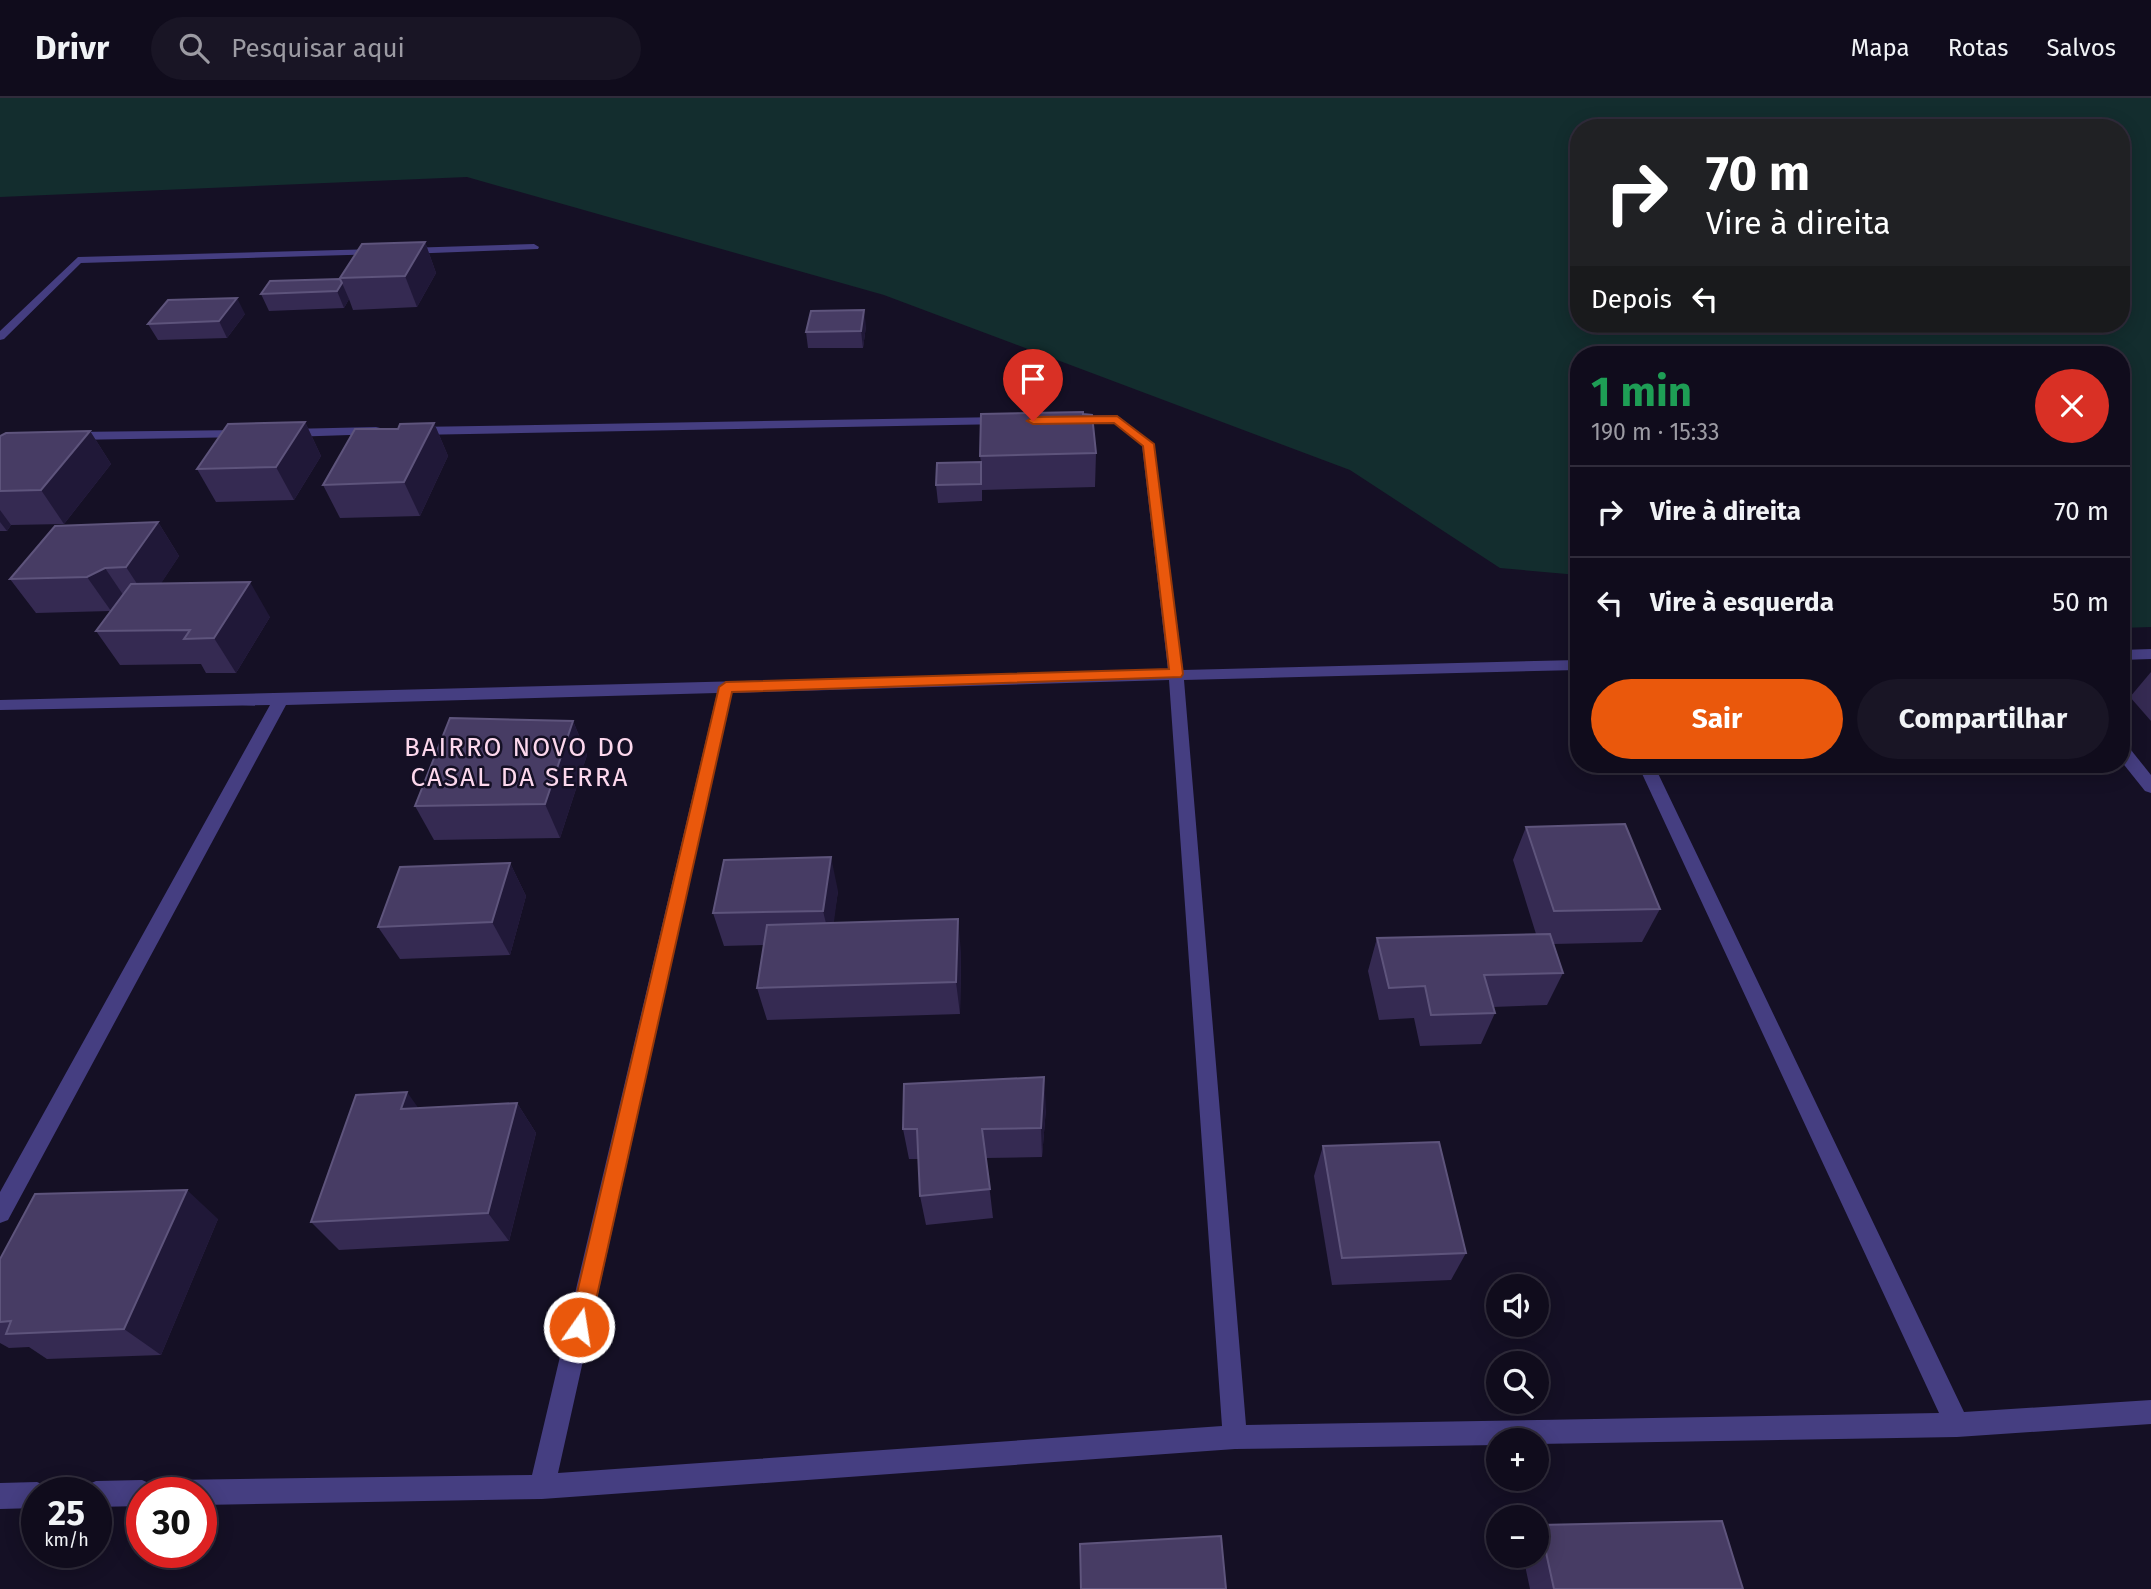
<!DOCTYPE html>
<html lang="pt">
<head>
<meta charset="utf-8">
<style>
	body { margin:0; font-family:"Fira Sans",sans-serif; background:#191525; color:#f1f3f6; height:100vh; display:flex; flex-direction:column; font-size:26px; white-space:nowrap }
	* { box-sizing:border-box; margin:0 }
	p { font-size:23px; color:#9c9ba3 }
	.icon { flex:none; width:38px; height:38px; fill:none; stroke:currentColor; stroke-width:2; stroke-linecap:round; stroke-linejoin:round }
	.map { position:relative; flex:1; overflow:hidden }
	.details { position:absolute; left:1570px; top:248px; width:560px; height:427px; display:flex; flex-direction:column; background:#100c1c; border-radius:28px; box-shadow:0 4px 18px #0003,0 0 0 2px #302c3b }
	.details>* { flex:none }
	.top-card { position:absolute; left:1570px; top:21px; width:560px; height:214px; border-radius:28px; box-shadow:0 4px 18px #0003,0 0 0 2px #302c3b; background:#202124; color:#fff; overflow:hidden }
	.controls { position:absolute; left:1486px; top:1176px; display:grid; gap:14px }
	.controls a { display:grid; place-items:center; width:63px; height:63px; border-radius:50%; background:#100c1c; box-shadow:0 4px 18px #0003,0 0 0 2px #302c3b; font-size:35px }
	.speed { position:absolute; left:21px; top:1379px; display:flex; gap:14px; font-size:35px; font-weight:700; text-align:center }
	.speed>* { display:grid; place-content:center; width:91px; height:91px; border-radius:50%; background:#100c1c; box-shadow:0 4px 18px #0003,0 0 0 2px #302c3b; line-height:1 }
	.speed small { font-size:18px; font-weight:400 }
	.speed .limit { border:10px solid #d22; background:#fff; color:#111 }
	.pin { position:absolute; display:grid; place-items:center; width:60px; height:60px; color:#fff; margin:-72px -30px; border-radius:50% 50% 50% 0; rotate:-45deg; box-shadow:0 0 7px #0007 }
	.pin .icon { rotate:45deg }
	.me { position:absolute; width:77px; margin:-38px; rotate:13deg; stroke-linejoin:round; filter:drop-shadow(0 0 5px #0008) }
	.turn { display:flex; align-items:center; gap:24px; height:147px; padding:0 21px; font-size:32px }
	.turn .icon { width:91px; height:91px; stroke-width:2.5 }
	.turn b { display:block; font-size:49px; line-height:60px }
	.then { display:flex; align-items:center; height:66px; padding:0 21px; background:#0003; gap:14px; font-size:26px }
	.round { display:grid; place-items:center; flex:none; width:74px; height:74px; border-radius:37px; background:#191525 }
	.head { display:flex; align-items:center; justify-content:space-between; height:119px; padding:0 21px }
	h1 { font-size:42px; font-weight:700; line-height:52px; color:#1e9e55 }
	.button { display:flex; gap:14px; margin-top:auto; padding:14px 21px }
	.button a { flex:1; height:80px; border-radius:42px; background:#ea580c; color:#fff; font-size:28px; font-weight:700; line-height:80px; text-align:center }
	.button a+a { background:#191525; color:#f1f3f6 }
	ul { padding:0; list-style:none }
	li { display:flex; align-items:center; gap:21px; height:91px; padding:0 21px; border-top:2px solid #302c3b }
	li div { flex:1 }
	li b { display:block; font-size:26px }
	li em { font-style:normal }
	header { display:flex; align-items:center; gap:42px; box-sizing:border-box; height:98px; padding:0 35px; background:#100c1c; border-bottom:2px solid #302c3b }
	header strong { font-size:33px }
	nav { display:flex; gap:38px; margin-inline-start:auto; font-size:24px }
	.search { width:490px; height:63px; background:#191525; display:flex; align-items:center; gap:18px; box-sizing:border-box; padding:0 24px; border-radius:38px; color:#9c9ba3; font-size:26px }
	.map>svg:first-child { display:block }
	.green { fill:#132d2e; fill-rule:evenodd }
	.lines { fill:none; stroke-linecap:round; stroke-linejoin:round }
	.minor { fill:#453e81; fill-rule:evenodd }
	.wall { fill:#352a52 }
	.shaded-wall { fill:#201838 }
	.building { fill:#473c64; stroke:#5e547c; stroke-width:2 }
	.route { fill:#ea580c; stroke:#983908; stroke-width:2 }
	.labels { text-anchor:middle; stroke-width:5; stroke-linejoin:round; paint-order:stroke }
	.neighbourhood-label { font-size:26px; letter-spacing:2px; fill:#fdd8ed; stroke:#151025 }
</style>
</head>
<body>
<header>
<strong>Drivr</strong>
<div class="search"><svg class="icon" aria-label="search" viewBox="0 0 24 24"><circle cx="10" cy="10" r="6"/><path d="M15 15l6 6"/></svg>Pesquisar aqui</div>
<nav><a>Mapa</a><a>Rotas</a><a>Salvos</a></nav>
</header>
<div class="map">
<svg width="2151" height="1491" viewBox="0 0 2151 1491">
	<rect width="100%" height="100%" fill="#151025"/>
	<path class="green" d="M0,0H2151V529L2121,530V257H1578V477L1500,470L1350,372L884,197L467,79L0,99ZM1578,30H2121V226H1578Z"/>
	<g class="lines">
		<g class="minor">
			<path d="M534,146L539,149L538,151L406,156L401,153L406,150Z"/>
			<path d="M378,151L383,154L382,156L81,165L4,241L0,242V233L78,159Z"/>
			<path d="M1117,317L1154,346L1183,572L1578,562V572L1184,582L1246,1327L1939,1315L1638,667H1654L1964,1314L2151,1302V1326L1957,1339L1536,1346V1342H1498V1347L1235,1351L542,1401L201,1407V1395H160L163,1386L172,1382L532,1377L717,595L286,607L8,1122L0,1125V1094L270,607L0,612V602L1168,572L1142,347L1114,325L1069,326L1063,322L1069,318ZM1169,582L1222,1328L558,1375L732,595Z"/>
			<path d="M1002,319L1008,323L1006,326L415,337L409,333L415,329Z"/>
			<path d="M376,329L380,330V336L289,339L283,335L289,331Z"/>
			<path d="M243,332L248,333V339L72,342L66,338L72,334Z"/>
			<path d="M2151,551V561L2121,562V552Z"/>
			<path d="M2121,645L2127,647L2151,677V695L2145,693L2121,663Z"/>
			<path d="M142,1382L151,1386L154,1395H142V1408L96,1409V1395H84L87,1387L96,1383Z"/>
			<path d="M37,1384L46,1388L49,1395H37V1410L0,1411V1385Z"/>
		</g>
	</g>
	<g class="wall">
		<path d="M425,144L436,175L417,209L353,212L349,201L344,210L269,213L261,196L340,181Z"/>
		<path d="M245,216L227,240L158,242L148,226Z"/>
		<path d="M866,228L863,250H808L806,234Z"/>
		<path d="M305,324L321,358L294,402L216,404L197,371Z"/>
		<path d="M434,325L448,358L420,418L340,420L323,387L398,331Z"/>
		<path d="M90,333L111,366L64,426L11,427L7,433H0V338Z"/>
		<path d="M1096,355L1095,389L982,392V383V403L938,405L936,387L981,364L980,358Z"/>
		<path d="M158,424L179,458L161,485L270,519L236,575H206L201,566L120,567L96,533L110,513L36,515L10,481Z"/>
		<path d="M2151,574V623L2130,599Z"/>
		<path d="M573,623L587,657L560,740L434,742L415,708Z"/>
		<path d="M1526,729L1660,811L1642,844L1553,846L1563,875L1547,907L1493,909L1495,915L1481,946L1420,948L1414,920L1379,922L1368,873L1377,840L1536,836L1513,762Z"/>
		<path d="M510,765L526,798L510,857L400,861L378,829Z"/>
		<path d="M838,793L833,825L961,854L960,916L767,922L757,890L764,847L724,848L713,815Z"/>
		<path d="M517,1005L536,1035L509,1143L339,1152L311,1124Z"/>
		<path d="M1046,1010L1042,1059L986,1060L993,1120L926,1127L920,1098L918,1061H909L903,1031Z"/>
		<path d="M1323,1048L1466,1155L1451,1182L1332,1187L1314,1078Z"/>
		<path d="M218,1121L161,1257L47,1261L29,1249L9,1250L0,1245V1161Z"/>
		<path d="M1540,1427L1743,1491H1530L1523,1458H1536V1430Z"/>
	</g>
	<g class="shaded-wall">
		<path d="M425,144L436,175L417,209L405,178Z"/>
		<path d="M342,185L349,201L344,210L337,193Z"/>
		<path d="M237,200L245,216L227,240L219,223Z"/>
		<path d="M864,212L866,228L863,250L861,233Z"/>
		<path d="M305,324L321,358L294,402L276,369Z"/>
		<path d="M434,325L448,358L420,418L404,384Z"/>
		<path d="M90,333L111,366L64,426L41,392Z"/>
		<path d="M0,412L11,427L7,433L0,424Z"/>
		<path d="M158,424L179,458L149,504L126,469Z"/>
		<path d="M105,470L128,504L111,513L87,479Z"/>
		<path d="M250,484L270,519L236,575L214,540Z"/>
		<path d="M573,623L587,657L560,740L545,706Z"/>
		<path d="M831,759L838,793L831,846L823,813Z"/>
		<path d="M510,765L526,798L510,857L492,824Z"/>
		<path d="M958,821L961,854L960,916L956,884Z"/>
		<path d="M1044,979L1046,1010L1042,1059L1041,1030Z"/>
		<path d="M407,994L429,1025L401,1011Z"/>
		<path d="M517,1005L536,1035L509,1143L488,1115Z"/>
		<path d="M187,1092L218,1121L161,1257L124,1231Z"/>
	</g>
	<g class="building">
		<path d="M425,144L405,178L340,180L362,146Z"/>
		<path d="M340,181L342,185L337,193L261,196L270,183Z"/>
		<path d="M237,200L219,223L148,226L168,202Z"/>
		<path d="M864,212L861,233L806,234L811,213Z"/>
		<path d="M1083,314V316L1092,317L1096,355L980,358L981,316Z"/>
		<path d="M305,324L276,369L197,371L228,326Z"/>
		<path d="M434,325L404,384L323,387L355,331H398L400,326Z"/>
		<path d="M90,333L41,392L0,393V338L6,335Z"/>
		<path d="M981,364V386L936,387L937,365Z"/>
		<path d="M158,424L126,469L105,470L87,479L10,481L55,428Z"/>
		<path d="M250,484L214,540L184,541L190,532L96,533L131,486Z"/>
		<path d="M450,620L573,623L545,706L415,708Z"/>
		<path d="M1625,726L1660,811L1554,813L1526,729Z"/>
		<path d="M831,759L823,813L713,815L724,762Z"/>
		<path d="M510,765L492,824L378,829L400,769Z"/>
		<path d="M958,821L956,884L757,890L767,827Z"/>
		<path d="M1550,836L1563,875L1484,877L1495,915L1431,917L1425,888L1389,890L1377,840Z"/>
		<path d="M1044,979L1041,1030L982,1031L990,1091L920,1098L917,1031H903L904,986Z"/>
		<path d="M407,994L401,1011L517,1005L488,1115L311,1124L356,997Z"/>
		<path d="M1439,1044L1466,1155L1342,1160L1323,1048Z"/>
		<path d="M187,1092L124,1231L6,1236L11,1223L0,1224V1161L35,1096Z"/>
		<path d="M1722,1423L1743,1491H1554L1540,1427Z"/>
		<path d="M1221,1438L1226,1491H1081L1080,1446Z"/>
	</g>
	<path class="route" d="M1117,318L1154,346L1183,576L1181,579L732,594L590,1229L587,1236L579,1239L572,1236L569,1229L719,589L726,584L1169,571L1143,348L1114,325L1033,326L1027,323L1033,319Z"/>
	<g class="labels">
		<g class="neighbourhood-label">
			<text x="520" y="658">BAIRRO NOVO DO<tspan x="520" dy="30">CASAL DA SERRA</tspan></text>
		</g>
	</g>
</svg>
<div class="controls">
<a><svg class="icon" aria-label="sound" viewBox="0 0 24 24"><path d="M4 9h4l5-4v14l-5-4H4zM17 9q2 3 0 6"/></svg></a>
<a><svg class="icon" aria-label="search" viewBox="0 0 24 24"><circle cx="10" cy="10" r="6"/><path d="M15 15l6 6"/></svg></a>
<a>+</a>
<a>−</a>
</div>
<div class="speed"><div>25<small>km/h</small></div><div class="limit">30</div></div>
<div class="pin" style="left:1033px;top:323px;background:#d93025"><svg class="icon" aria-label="arrive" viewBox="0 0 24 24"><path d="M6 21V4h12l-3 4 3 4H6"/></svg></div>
<svg class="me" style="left:579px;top:1229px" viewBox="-20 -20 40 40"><circle r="17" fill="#ea580c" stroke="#fff" stroke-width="3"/><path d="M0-11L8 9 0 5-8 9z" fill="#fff"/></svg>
<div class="top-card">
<div class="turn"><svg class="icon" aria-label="right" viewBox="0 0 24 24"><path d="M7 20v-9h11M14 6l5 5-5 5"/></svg><div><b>70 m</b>Vire à direita</div></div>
<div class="then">Depois<svg class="icon" aria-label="left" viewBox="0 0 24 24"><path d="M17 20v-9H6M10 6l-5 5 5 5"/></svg></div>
</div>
<section class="details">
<div class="head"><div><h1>1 min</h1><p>190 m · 15:33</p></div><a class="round" style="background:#d93025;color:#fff"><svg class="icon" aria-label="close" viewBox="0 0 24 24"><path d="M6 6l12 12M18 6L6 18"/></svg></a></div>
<ul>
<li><svg class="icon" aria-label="right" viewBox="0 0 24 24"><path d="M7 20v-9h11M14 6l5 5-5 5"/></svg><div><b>Vire à direita</b></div><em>70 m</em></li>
<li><svg class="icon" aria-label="left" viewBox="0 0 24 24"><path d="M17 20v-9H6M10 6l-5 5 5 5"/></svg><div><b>Vire à esquerda</b></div><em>50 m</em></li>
</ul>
<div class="button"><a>Sair</a><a>Compartilhar</a></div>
</section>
</div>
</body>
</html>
